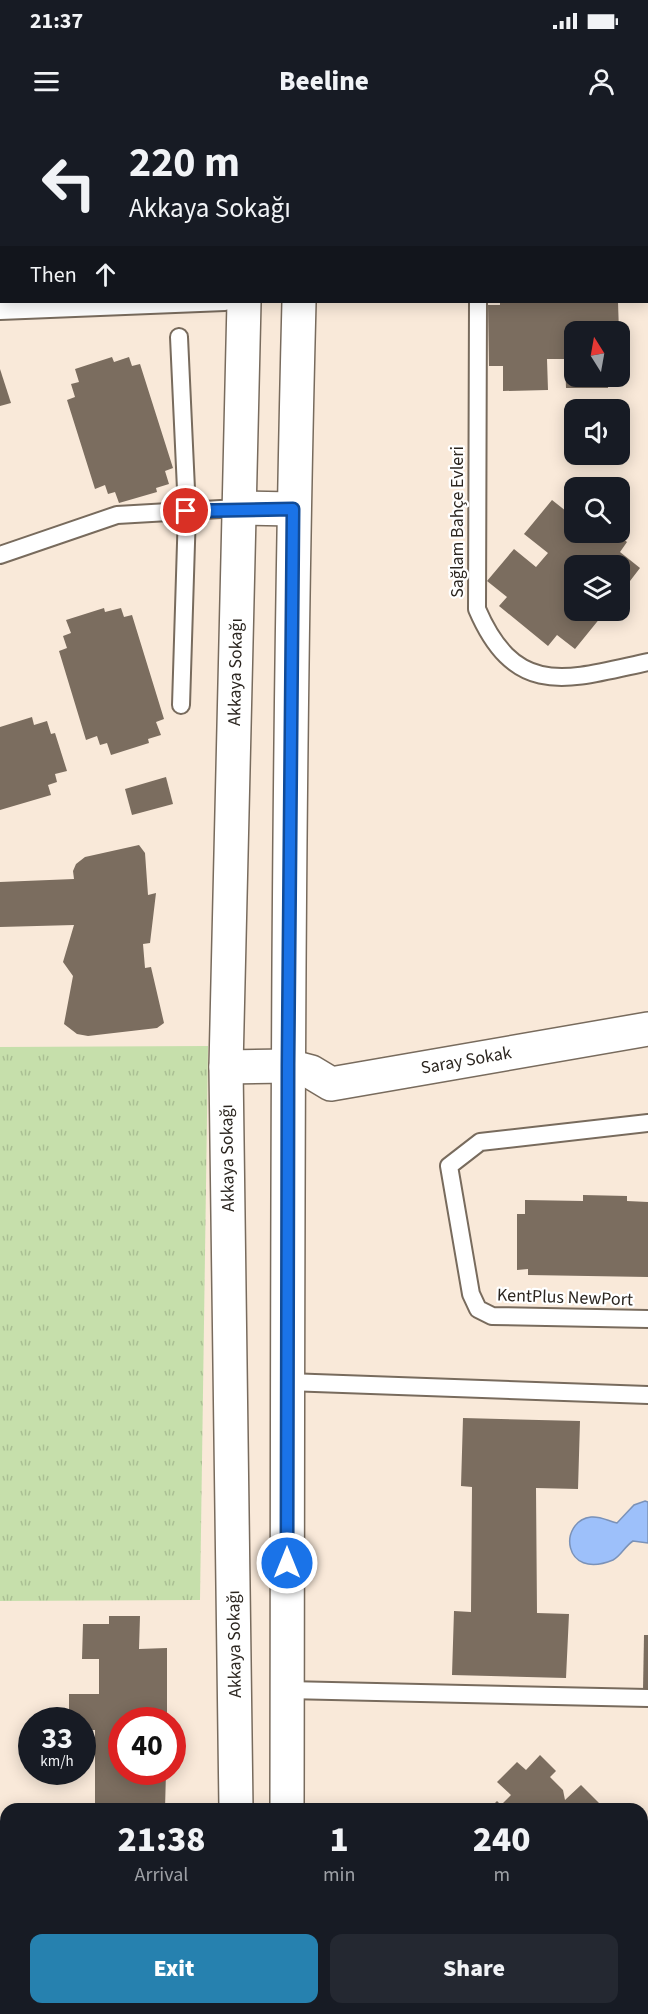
<!DOCTYPE html>
<html lang="en">
<head>
<meta charset="utf-8">
<style>
	body { margin:0; font-family:"Source Sans 3",sans-serif; background:#242831; color:#f1f3f6; height:100vh; display:flex; flex-direction:column; font-size:22px; white-space:nowrap }
	* { box-sizing:border-box; margin:0 }
	p { font-size:20px; color:#9ea1a6 }
	.icon { flex:none; width:33px; height:33px; fill:none; stroke:currentColor; stroke-width:2; stroke-linecap:round; stroke-linejoin:round }
	.map { position:relative; flex:1; overflow:hidden }
	.side { position:absolute; left:0px; top:1683px; width:648px; height:212px; display:flex; flex-direction:column; background:#171b24; border-radius:18px 18px 0 0; box-shadow:0 3px 15px #0003 }
	.side>* { flex:none }
	.hud { position:absolute; left:0px; top:0px; width:648px; height:183px; box-shadow:0 3px 15px #0003; background:#171b24; color:#f1f3f6; overflow:hidden }
	.needle { width:39px; rotate:349deg }
	.tools { position:absolute; left:564px; top:201px; display:grid; gap:12px }
	.tools a { display:grid; place-items:center; width:66px; height:66px; border-radius:12px; background:#171b24; box-shadow:0 3px 15px #0003; font-size:30px }
	.speed { position:absolute; left:18px; top:1587px; display:flex; gap:12px; font-size:30px; font-weight:700; text-align:center }
	.speed>* { display:grid; place-content:center; width:78px; height:78px; border-radius:50%; background:#171b24; box-shadow:0 3px 15px #0003; line-height:1 }
	.speed small { font-size:15px; font-weight:400 }
	.speed .limit { border:9px solid #d22; background:#fff; color:#111 }
	.pin { position:absolute; display:grid; place-items:center; width:51px; height:51px; color:#fff; margin:-26px; border:3px solid #fff; border-radius:50%; box-shadow:0 2px 6px #0007 }
	.me { position:absolute; width:66px; margin:-33px; rotate:0deg; stroke-linejoin:round; filter:drop-shadow(0 0 4px #0008) }
	.turn { display:flex; align-items:center; gap:21px; height:126px; padding:0 30px; font-size:27px }
	.turn .icon { width:78px; height:78px; stroke-width:2.5 }
	.turn b { display:block; font-size:42px; line-height:51px }
	.then { display:flex; align-items:center; height:57px; padding:0 30px; background:#0003; gap:12px; font-size:22px }
	.eta { display:flex; justify-content:space-evenly; align-items:center; height:102px; text-align:center }
	.eta b { font-size:36px; font-weight:800; line-height:42px }
	.primary-button { display:flex; gap:12px; margin-top:auto; padding:12px 30px }
	.primary-button a { flex:1; height:69px; border-radius:12px; background:#2681af; color:#fff; font-size:24px; font-weight:800; line-height:69px; text-align:center }
	.primary-button a+a { background:#242831; color:#f1f3f6 }
	.status { display:flex; justify-content:space-between; align-items:center; height:42px; padding:0 30px; background:#171b24; direction:ltr }
	.status svg { height:16px; fill:currentColor }
	header { display:flex; justify-content:space-between; align-items:center; height:78px; padding:0 30px; background:#171b24; font-size:27px; font-weight:800 }
	.map>svg:first-child { display:block }
	.grass { fill:url(#grass-tufts) }
	.water { fill:#9dc0fa; stroke:#7b92b8; stroke-width:1.5 }
	.building { fill:#7b6d5f }
	.lines { fill:none; stroke-linecap:round; stroke-linejoin:round }
	.lane-casing { stroke:#786b5d; stroke-width:20 }
	.street-casing { stroke:#786b5d; stroke-width:36 }
	.secondary-casing { stroke:#786b5d; stroke-width:36 }
	.lane { stroke:#fff; stroke-width:16 }
	.street { stroke:#fff; stroke-width:33 }
	.secondary { stroke:#fff; stroke-width:33 }
	.route-casing { stroke:#114b97; stroke-width:15 }
	.route { stroke:#1a73e8; stroke-width:10 }
	.labels { text-anchor:middle; stroke-width:4.5; stroke-linejoin:round; paint-order:stroke }
	.street-label { font-size:18px; fill:#2b251f; stroke:#fff }
</style>
</head>
<body>
<div class="status"><b>21:37</b><svg viewBox="0 0 49 12"><path d="M0 12V9h3v3zM5 12V6h3v6zM10 12V3h3v9zM15 12V0h3v12zM26 1h20v11H26zM47 4h2v5h-2z"/></svg></div>
<header><svg class="icon" aria-label="menu" viewBox="0 0 24 24"><path d="M4 6h16M4 12h16M4 18h16"/></svg>Beeline<svg class="icon" aria-label="person" viewBox="0 0 24 24"><circle cx="12" cy="8" r="4"/><path d="M4 21q1-7 8-7t8 7"/></svg></header>
<div class="map">
<svg width="648" height="1894" viewBox="0 0 648 1894">
	<defs>
		<pattern id="grass-tufts" width="24" height="20" patternUnits="userSpaceOnUse" patternTransform="scale(1.5)"><rect width="24" height="20" fill="#c6dfab"/><path d="M3 7l-1-3M5 7V3M7 7l1-3M15 17l-1-3M17 17v-4M19 17l1-3" fill="none" stroke="#aabf93"/></pattern>
	</defs>
	<rect width="100%" height="100%" fill="#f9e9d9"/>
	<g class="grass">
		<path d="M208,926L200,1480L0,1481V927Z"/>
		<rect x="465" y="1889" width="43" height="5"/>
	</g>
	<path class="water" d="M645,1381L648,1382V1423L633,1421C625,1426 621,1436 613,1440C562,1461 558,1401 591,1397C601,1396 608,1401 617,1403L634,1385Z"/>
	<g class="building">
		<path d="M500,182H618L619,212H574V256H608V268H566L565,239H547L548,270L503,271V246H489L488,185H500Z"/>
		<path d="M112,237L114,242L129,237L132,246L140,244L173,348L165,351L169,364L156,368L157,372L119,383L115,372L108,374L105,365L95,369L67,280L75,277L71,264L79,262L75,249Z"/>
		<path d="M0,249L11,283L0,286Z"/>
		<path d="M552,380L571,395L574,391V412H615L627,422L620,432L640,448L620,474V446H574V490L605,492L575,529L557,515L548,526L499,486L507,477L487,461L514,429L536,447L548,433L524,414Z"/>
		<path d="M104,488L105,492L121,488L124,497L132,495L164,599L156,602L161,615L148,619L149,623L111,635L107,623L100,625L97,616L86,620L59,531L67,528L63,516L71,513L66,500Z"/>
		<path d="M32,597L34,605L47,601L51,614L55,613L67,651L55,654L57,662L48,665L51,675L0,690V607Z"/>
		<path d="M166,657L173,684L132,695L125,669Z"/>
		<path d="M139,725L145,733L148,775L156,773L150,823L143,824L145,848L151,847L164,903L157,908L88,916L77,914L64,904L73,856L63,842L74,805L0,807V762L74,759L73,751L76,744L85,737Z"/>
		<path d="M583,1075L627,1076V1081L648,1082V1157L528,1155V1149L517,1150V1094H525V1080L583,1081Z"/>
		<path d="M463,1298L580,1301L578,1369L536,1368L537,1493L569,1494L566,1558L452,1555L454,1491L471,1492L472,1367L461,1366Z"/>
		<path d="M109,1496H140L139,1529L167,1528V1600H122V1652H166L165,1689H95V1610H82V1600H69V1574H99V1539H82L83,1504H109Z"/>
		<path d="M644,1515H648V1570H643Z"/>
		<path d="M540,1635L556,1651L550,1657L563,1670L565,1680L581,1665L605,1689H489L497,1681L501,1685L511,1675L497,1662L517,1642L526,1650Z"/>
		<path d="M61,1888H161V1894H62Z"/>
	</g>
	<g class="lines">
		<g class="lane-casing">
			<g id="lane">
				<path d="M182,0V2"/>
				<path d="M486,2V0"/>
				<path d="M478,182L477,489C516,580 569,559 648,542"/>
				<path d="M0,191L225,182"/>
				<path d="M179,217L187,391L181,585"/>
				<path d="M0,435L117,395L238,388"/>
				<path d="M648,1003L480,1022L449,1046L471,1174L478,1189L492,1196L648,1199"/>
				<path d="M287,1262L648,1275"/>
				<path d="M287,1570L648,1578"/>
				<path d="M642,1846L648,1845"/>
			</g>
		</g>
		<g class="street-casing">
			<g id="street">
				<path d="M238,388L293,389"/>
				<path d="M288,946L311,952L331,964L648,909"/>
			</g>
		</g>
		<g class="secondary-casing">
			<g id="secondary">
				<path d="M249,2V0"/>
				<path d="M304,2V0"/>
				<path d="M226,947L288,946"/>
				<path d="M236,1689L226,947L244,182"/>
				<path d="M287,1689C288,1186 286,684 299,182"/>
				<path d="M242,1888V1894"/>
				<path d="M286,1894V1888"/>
			</g>
		</g>
		<use href="#lane" class="lane"/>
		<use href="#street" class="street"/>
		<use href="#secondary" class="secondary"/>
	</g>
	<g class="lines">
		<g class="route-casing">
			<path id="route" d="M186,391L293,389L288,945L287,1443"/>
		</g>
		<use href="#route" class="route"/>
	</g>
	<g class="labels">
		<g class="street-label">
			<text transform="translate(457 402) rotate(-90)" y="6">Sağlam Bahçe Evleri</text>
			<text transform="translate(235 552) rotate(-89)" y="6">Akkaya Sokağı</text>
			<text transform="translate(466 940) rotate(-10)" y="6">Saray Sokak</text>
			<text transform="translate(227 1038) rotate(-91)" y="6">Akkaya Sokağı</text>
			<text transform="translate(565 1177) rotate(2)" y="6">KentPlus NewPort</text>
			<text transform="translate(234 1524) rotate(-91)" y="6">Akkaya Sokağı</text>
		</g>
	</g>
</svg>
<div class="tools">
<a><svg class="needle" viewBox="-14 -14 28 28"><path d="M0-13l5 13h-10z" fill="#e53935"/><path d="M0 13l5-13h-10z" fill="#9ea1a6"/></svg></a>
<a><svg class="icon" aria-label="sound" viewBox="0 0 24 24"><path d="M4 9h4l5-4v14l-5-4H4zM17 9q2 3 0 6"/></svg></a>
<a><svg class="icon" aria-label="search" viewBox="0 0 24 24"><circle cx="10" cy="10" r="6"/><path d="M15 15l6 6"/></svg></a>
<a><svg class="icon" aria-label="layers" viewBox="0 0 24 24"><path d="M12 4l9 5-9 5-9-5zM3 14l9 5 9-5"/></svg></a>
</div>
<div class="speed"><div>33<small>km/h</small></div><div class="limit">40</div></div>
<div class="pin" style="left:186px;top:391px;background:#d93025"><svg class="icon" aria-label="arrive" viewBox="0 0 24 24"><path d="M6 21V4h12l-3 4 3 4H6"/></svg></div>
<svg class="me" style="left:287px;top:1443px" viewBox="-20 -20 40 40"><circle r="17" fill="#1a73e8" stroke="#fff" stroke-width="3"/><path d="M0-11L8 9 0 5-8 9z" fill="#fff"/></svg>
<div class="hud">
<div class="turn"><svg class="icon" aria-label="left" viewBox="0 0 24 24"><path d="M17 20v-9H6M10 6l-5 5 5 5"/></svg><div><b>220 m</b>Akkaya Sokağı</div></div>
<div class="then">Then<svg class="icon" aria-label="ahead" viewBox="0 0 24 24"><path d="M12 20V5M6 11l6-6 6 6"/></svg></div>
</div>
<section class="side">
<div class="eta">
<div><b>21:38</b><p>Arrival</p></div>
<div><b>1</b><p>min</p></div>
<div><b>240</b><p>m</p></div>
</div>
<div class="primary-button"><a>Exit</a><a>Share</a></div>
</section>
</div>
</body>
</html>
